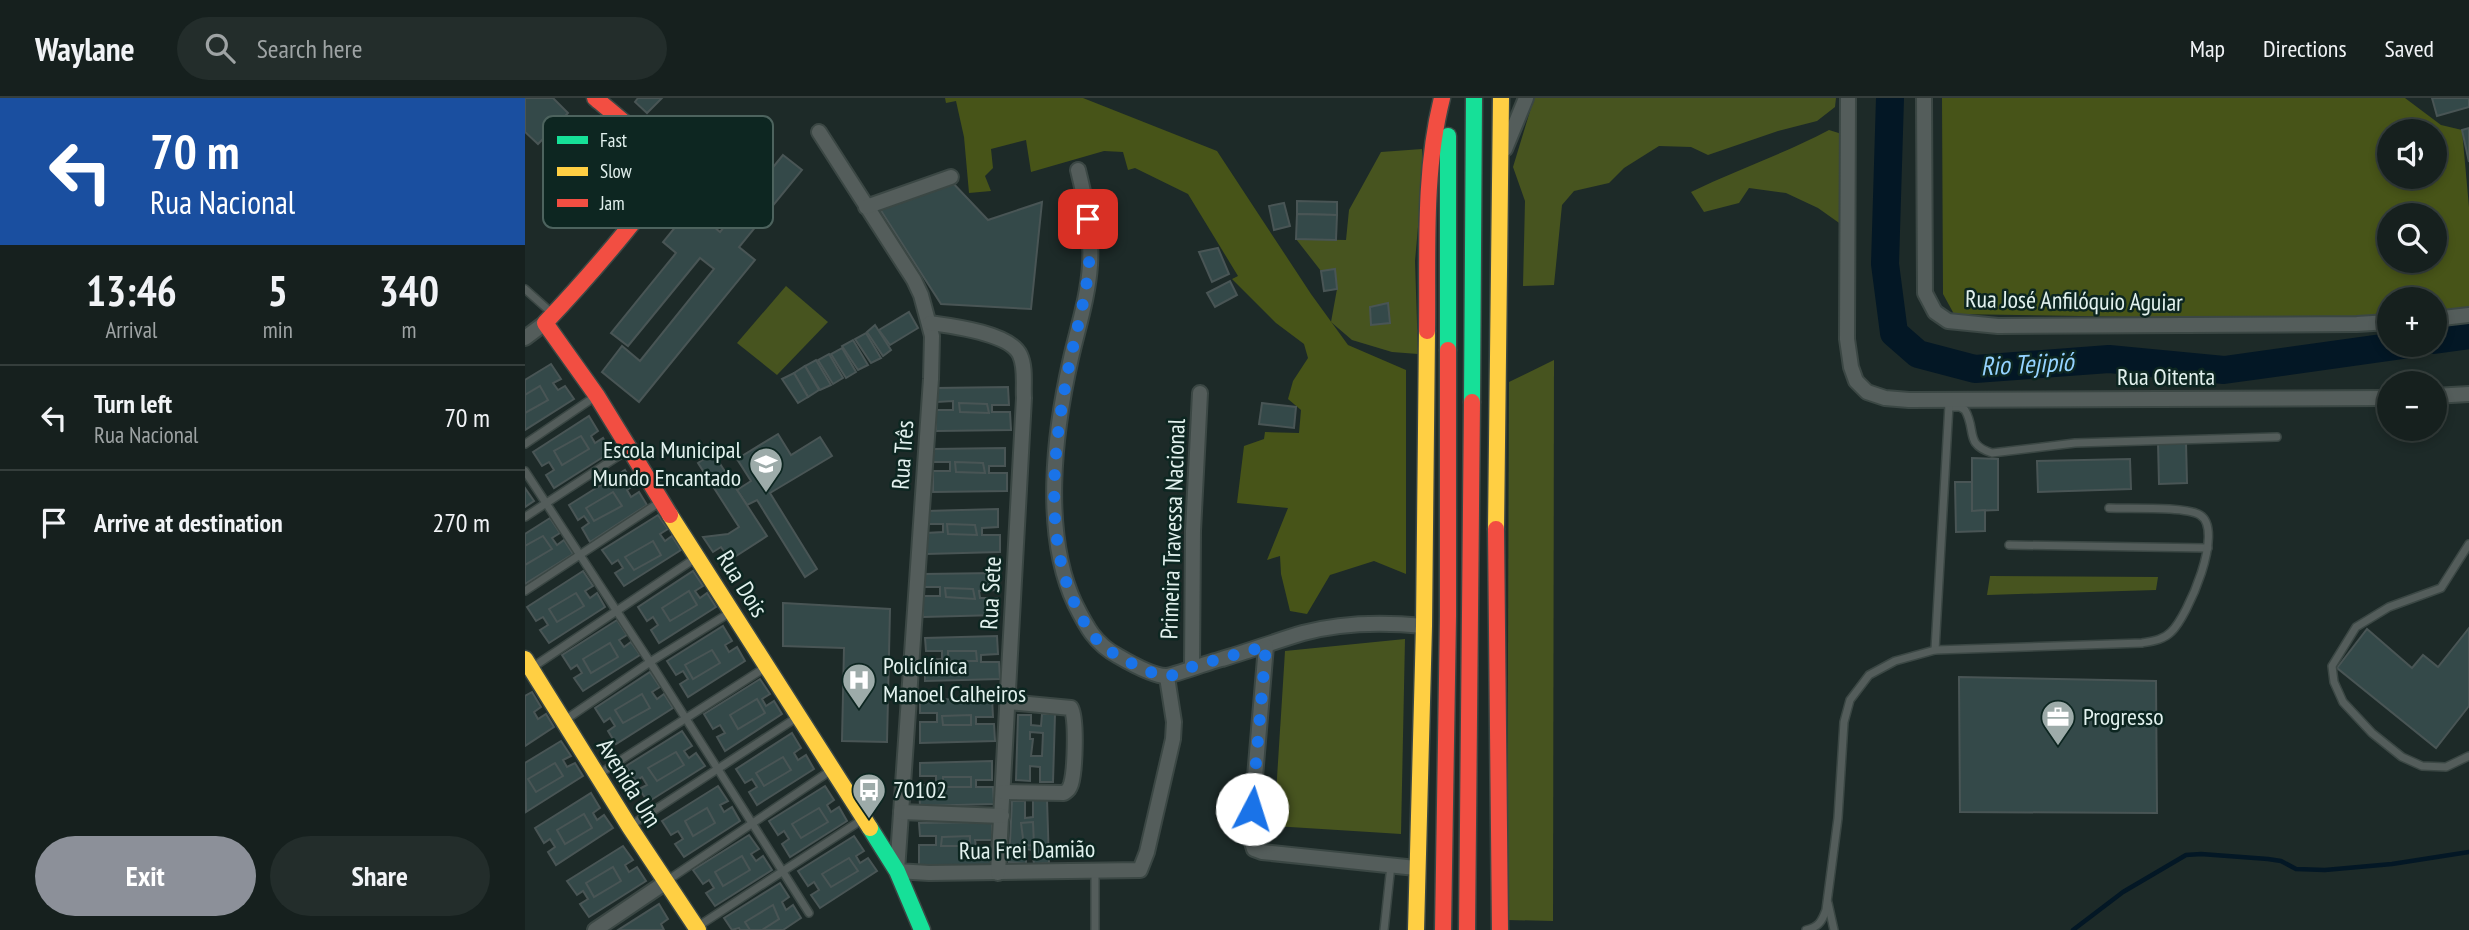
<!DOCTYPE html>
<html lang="en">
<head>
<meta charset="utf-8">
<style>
	body { margin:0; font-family:"PT Sans Narrow",sans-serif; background:#232d2b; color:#f1f3f6; height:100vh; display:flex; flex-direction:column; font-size:26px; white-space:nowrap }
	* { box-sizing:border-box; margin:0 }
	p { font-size:23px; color:#9ea3a4 }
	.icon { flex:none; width:38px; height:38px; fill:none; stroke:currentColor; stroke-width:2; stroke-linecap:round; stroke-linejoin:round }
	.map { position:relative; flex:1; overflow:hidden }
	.details { display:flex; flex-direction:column; background:#16201e; width:525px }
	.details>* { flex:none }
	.top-card { background:#1a4fa0; color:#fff; overflow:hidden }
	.buttons { position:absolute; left:1852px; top:21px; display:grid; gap:14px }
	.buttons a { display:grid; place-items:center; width:70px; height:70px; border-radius:50%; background:#16201e; box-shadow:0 4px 10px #0003,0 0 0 2px #353e3c; font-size:35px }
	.pin { position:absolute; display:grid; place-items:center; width:60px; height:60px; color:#fff; margin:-30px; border-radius:14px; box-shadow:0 4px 10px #0006 }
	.me { position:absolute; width:77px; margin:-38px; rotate:5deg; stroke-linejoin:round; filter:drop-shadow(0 0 5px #0008) }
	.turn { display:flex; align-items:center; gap:24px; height:147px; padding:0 35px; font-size:32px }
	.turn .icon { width:91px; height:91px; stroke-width:2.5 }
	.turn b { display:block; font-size:49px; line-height:60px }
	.eta { display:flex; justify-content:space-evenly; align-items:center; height:119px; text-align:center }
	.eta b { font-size:42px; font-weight:600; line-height:49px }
	.action { display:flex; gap:14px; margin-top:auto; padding:14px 35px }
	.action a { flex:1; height:80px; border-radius:42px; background:#8c9099; color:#fff; font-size:28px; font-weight:600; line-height:80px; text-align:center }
	.action a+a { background:#232d2b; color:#f1f3f6 }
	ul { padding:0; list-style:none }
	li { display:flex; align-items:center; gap:21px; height:105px; padding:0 35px; border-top:2px solid #353e3c }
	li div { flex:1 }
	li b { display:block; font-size:26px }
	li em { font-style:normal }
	header { display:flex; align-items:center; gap:42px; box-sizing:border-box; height:98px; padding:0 35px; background:#16201e; border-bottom:2px solid #353e3c }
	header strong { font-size:33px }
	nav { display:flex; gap:38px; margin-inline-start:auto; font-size:24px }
	.search { width:490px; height:63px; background:#232d2b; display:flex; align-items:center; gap:18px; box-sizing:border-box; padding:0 24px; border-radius:38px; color:#9ea3a4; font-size:26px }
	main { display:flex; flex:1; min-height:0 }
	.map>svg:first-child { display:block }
	.green { fill:#47541f }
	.forest { fill:#475418; fill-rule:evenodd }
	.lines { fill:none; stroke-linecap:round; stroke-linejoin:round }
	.stream { stroke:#031725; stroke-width:4.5 }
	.river { stroke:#031725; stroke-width:28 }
	.building { fill:#344949; stroke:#495555; stroke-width:2; fill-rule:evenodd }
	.lane-casing { stroke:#3b4744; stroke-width:10 }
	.street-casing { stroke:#3b4744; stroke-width:18 }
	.fast-casing { stroke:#3b4744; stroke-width:19 }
	.slow-casing { stroke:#3b4744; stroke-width:19 }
	.jam-casing { stroke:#3b4744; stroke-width:19 }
	.lane { stroke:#545d5b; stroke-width:7 }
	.street { stroke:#545d5b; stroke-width:14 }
	.fast { stroke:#16e098; stroke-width:16 }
	.slow { stroke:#ffcf43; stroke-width:16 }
	.jam { stroke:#f24e42; stroke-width:16 }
	.route { stroke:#1a73e8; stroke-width:12; stroke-dasharray:0 21.6 }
	.labels { text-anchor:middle; stroke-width:5; stroke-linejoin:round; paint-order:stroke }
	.street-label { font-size:24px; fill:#e2f1ee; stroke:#0d2621 }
	.poi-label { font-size:24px; fill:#e2f1ee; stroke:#0d2621; text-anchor:start }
	.water-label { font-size:26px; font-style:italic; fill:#95d3ff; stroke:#0d2621 }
	.key { fill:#0d2621; stroke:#4d635e; stroke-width:2 }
	.key-label { font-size:19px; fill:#e2f1ee }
</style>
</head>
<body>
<header>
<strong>Waylane</strong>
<div class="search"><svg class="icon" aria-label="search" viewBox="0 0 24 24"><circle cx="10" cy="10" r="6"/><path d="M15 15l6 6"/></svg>Search here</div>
<nav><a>Map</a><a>Directions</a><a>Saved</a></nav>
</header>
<main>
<section class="details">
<div class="top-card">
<div class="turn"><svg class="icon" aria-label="left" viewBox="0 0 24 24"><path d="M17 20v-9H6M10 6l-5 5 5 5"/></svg><div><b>70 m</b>Rua Nacional</div></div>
</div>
<div class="eta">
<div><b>13:46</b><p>Arrival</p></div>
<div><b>5</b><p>min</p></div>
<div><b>340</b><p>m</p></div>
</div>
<ul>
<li><svg class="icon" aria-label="left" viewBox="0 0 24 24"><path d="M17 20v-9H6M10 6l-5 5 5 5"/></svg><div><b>Turn left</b><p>Rua Nacional</p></div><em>70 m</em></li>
<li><svg class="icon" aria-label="arrive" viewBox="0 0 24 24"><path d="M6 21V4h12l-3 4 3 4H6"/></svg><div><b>Arrive at destination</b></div><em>270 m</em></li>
</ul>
<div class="action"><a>Exit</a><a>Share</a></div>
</section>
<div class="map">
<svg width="1944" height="832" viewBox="0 0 1944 832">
	<rect width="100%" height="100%" fill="#1d2a28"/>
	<g class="green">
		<path d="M1009,0H1311L1310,9L1292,23L1253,33L1183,57L1166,49L1134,48L1099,70L1084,85L1049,93L1037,107L1029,187L998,188L1000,103L988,69Z"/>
		<path d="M1304,32L1317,36L1314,67L1317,127L1293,110L1261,95L1224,90L1214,105L1179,114L1166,94C1211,72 1259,56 1304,32Z"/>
		<path d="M897,51L898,73L890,163L893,256L867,254L827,242L806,224L812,191L810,172L796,173L771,141L821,142L824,112L856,54Z"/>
		<path d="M261,188L303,224L252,277L212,245Z"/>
		<path d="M1029,262L1028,823L982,822L984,284Z"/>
		<path d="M1465,478L1633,479L1631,492L1462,497Z"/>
		<path d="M880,541L876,736L749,728L760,553Z"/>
	</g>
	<g class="forest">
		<path d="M420,0H558L692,53L786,196L823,247L881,272V476L849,463L805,477L782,516L765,513L756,476L755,458L742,462L763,410L712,405L719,348L739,341L740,334L774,335L776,312L763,301L768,283L783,260L779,246L751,225L707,181L713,178L663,96L610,70L603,72L598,54L579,53L506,74L501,42L466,51L468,70L460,78L466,93L444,95L439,39L431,3L421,5Z"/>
		<path d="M1417,0H1880L1916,27L1937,32L1944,109V211L1909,216V201H1864V223L1429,216L1418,196ZM1864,33H1909V79H1864ZM1864,117H1909V163H1864Z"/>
	</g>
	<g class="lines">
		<path class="stream" d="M1548,832L1598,794L1661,757L1676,756L1743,761L1756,763L1771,771L1800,772L1867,766L1944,754"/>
		<g class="river">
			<path d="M1365,0L1360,166L1369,235L1393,256L1450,271L1584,261L1699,272L1878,247"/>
			<path d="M1909,242L1944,237"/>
		</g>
	</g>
	<g class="building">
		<path d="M0,0H28L43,15L13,46L0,34Z"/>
		<path d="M113,0H137L122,15L110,4Z"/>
		<path d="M1907,0H1944V9L1912,18Z"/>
		<path d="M1944,30V64L1937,32Z"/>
		<path d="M258,57L277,72L214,149L230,162L114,304L77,274L97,248L115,263L189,171L175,160L103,248L86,235L151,155L138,144L187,84L204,97L182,123L195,134Z"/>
		<path d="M425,82L463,122L517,104L506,211L416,206L353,108Z"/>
		<path d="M772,103L812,104V117L772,116Z"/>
		<path d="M759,105L765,128L749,132L744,108Z"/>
		<path d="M772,116L812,117L811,142L771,141Z"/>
		<path d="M693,150L704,176L687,184L674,154Z"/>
		<path d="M810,171L812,191L799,193L796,173Z"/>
		<path d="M705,183L712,197L690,209L682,195Z"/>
		<path d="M863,205L865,225L846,227L845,209Z"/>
		<path d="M384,214L393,230L365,247L354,232Z"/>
		<path d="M350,227L366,252L358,258L342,234Z"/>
		<path d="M341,235L356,260L346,265L330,241Z"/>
		<path d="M328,242L343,267L333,272L317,248Z"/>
		<path d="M317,250L331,274L321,280L306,256Z"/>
		<path d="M304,256L318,280L308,286L293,262Z"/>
		<path d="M291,262L306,287L295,292L280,268Z"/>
		<path d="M26,266L36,281L28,285L33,292L40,288L49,301L0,332V282Z"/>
		<path d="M280,268L294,292L283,299L269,275Z"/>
		<path d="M269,275L283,299L273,305L257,281Z"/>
		<path d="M15,288L23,302L0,315V297Z"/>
		<path d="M483,289L484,307H467V314H485L486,332L411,333V312H428V303L412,304L411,290Z"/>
		<path d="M434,305L462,306L464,315L435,314Z"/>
		<path d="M737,305L771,309L769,330L734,326Z"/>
		<path d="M64,318L73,333L66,338L70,345L78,340L86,354L29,390L21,377L29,372L24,364L17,368L8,354Z"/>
		<path d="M253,336L266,357L295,339L307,358L245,395L292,471L280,479L232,402L222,407L212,392L226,383L212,361Z"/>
		<path d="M56,338L64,351L37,367L29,353Z"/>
		<path d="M1633,344H1661L1662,385L1634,386Z"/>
		<path d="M480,350V368H464V375H482V393L408,394V373H425V364H408V351Z"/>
		<path d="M188,355L242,438L205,462L196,449L188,454L178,439L203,436L214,429L173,365Z"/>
		<path d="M1447,360L1473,361V412L1447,413Z"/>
		<path d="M1605,361L1606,391L1513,394L1512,363Z"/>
		<path d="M430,364L458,365L460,375L431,374Z"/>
		<path d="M100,372L109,387L102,392L106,399L114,394L122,407L65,444L57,430L64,425L59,418L53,422L44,407Z"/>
		<path d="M1430,384H1447V413L1460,412V433L1431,434Z"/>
		<path d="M0,390L9,403L0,409Z"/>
		<path d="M88,394L97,408L69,423L61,410Z"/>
		<path d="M473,411V429L457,430V437H475V454L401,456V435L418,434V426H401V413Z"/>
		<path d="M133,417L143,431L135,436L140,443L147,438L156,452L99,488L90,475L98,470L93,462L87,466L77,452Z"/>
		<path d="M25,420L35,435L27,440L32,447L39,442L48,456L0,486V436Z"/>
		<path d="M422,426L450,427L452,437L423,436Z"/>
		<path d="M18,438L27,451L0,467V448Z"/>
		<path d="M128,443L136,457L109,472L100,459Z"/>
		<path d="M58,473L68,488L60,493L65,500L72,495L80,509L24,545L15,532L23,527L18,519L11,523L2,509Z"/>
		<path d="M168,473L178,488L170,493L175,500L182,495L191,509L134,545L126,532L133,527L128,519L122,523L113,509Z"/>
		<path d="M471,475V492L454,493L455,500H472L473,517L398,519V498H415V489H398V476Z"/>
		<path d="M420,490L448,491L450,501L421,499Z"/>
		<path d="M164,493L172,507L145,523L137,510Z"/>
		<path d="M51,495L59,508L32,524L24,511Z"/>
		<path d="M258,505L365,511L362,644L317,643L319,550L258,548Z"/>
		<path d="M92,522L102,537L94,542L99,549L106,544L115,557L58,593L49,580L57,575L52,567L46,571L37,557Z"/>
		<path d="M198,528L207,543L200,547L204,554L212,549L220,563L163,599L155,586L163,581L158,573L151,577L142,563Z"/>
		<path d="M1944,530V608L1911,650L1812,570L1842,531L1887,570L1898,557L1913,569Z"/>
		<path d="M472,538L473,556L456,557V564H474L475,581L400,583V562L417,561V553H401L400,540Z"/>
		<path d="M85,545L93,559L66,575L58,561Z"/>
		<path d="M187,552L195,565L168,581L160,567Z"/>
		<path d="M423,553H451L452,563H423Z"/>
		<path d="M125,574L135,589L127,594L132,601L139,596L148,610L91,646L83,633L90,628L85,620L79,624L70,610Z"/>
		<path d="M1434,579L1631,583L1632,715L1435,714Z"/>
		<path d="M235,581L245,596L237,601L241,608L249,603L257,616L200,653L192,639L200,635L195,627L188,631L179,616Z"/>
		<path d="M7,594L16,609L9,614L13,621L21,616L29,629L0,648V598Z"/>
		<path d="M117,596L125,610L98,625L90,612Z"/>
		<path d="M467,600L468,619H451V626H469L470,643L395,645V624H412V615H395V602Z"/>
		<path d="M232,601L240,615L213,631L205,617Z"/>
		<path d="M517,616H530L528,684H515V669L505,668V683L491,682L493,617H506V627L516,628ZM505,634L518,635L517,658H506L508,641H505Z"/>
		<path d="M446,617V627H418L417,618Z"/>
		<path d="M157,633L167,648L159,653L164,660L171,655L180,668L123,704L114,691L122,687L117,679L111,683L101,668Z"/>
		<path d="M267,635L276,650L269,655L273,662L281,657L289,671L232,707L224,694L232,689L227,681L220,685L211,671Z"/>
		<path d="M36,643L46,658L38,662L42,669L50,665L58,678L1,714L0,665Z"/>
		<path d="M151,654L159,667L132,683L123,670Z"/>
		<path d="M258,659L266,672L239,688L231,675Z"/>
		<path d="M467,663V682H451V689H468L469,706L395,708L394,687H411V678H395V665Z"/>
		<path d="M30,665L38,678L11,694L3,681Z"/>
		<rect x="418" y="679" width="28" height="10"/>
		<path d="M193,688L203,703L195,707L199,714L207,709L215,723L159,759L150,746L158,741L153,733L146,737L137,723Z"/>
		<path d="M300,688L309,702L302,707L306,714L314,709L322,723L265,759L257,746L264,741L259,733L253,737L244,723Z"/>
		<path d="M66,695L75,710L68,715L72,722L79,717L88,730L31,767L23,754L30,749L25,741L19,745L10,730Z"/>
		<path d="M508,699L522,701L524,765L509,766L507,752L501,751V766L484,764L487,703H500V720L508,719Z"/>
		<path d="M182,710L190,725L168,738L160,723Z"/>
		<path d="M294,710L303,724L276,740L267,726Z"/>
		<path d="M59,716L67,730L40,746L32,732Z"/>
		<path d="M467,724V742H450L451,749H468L469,767L394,768V747H411V738H395L394,725Z"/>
		<path d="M508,724L509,747L499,748L496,725Z"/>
		<path d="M224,737L234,751L226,756L231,763L238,758L247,772L190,808L181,795L189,790L184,782L178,786L168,772Z"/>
		<path d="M329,738L339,753L331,758L335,765L343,760L352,773L295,810L286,797L294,792L289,784L283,788L273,773Z"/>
		<path d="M445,738V748H416L417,739Z"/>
		<path d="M98,748L108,762L100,767L104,774L112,769L121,783L64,819L55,806L63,801L58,793L52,797L42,783Z"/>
		<path d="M217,758L225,772L198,788L190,774Z"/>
		<path d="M324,760L333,773L306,789L297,776Z"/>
		<path d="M88,769L96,783L69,799L61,785Z"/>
		<path d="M255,785L264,799L257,804L261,812L268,807L276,820L258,832H215L214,830L207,832L199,820Z"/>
		<path d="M134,806L143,821L136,826L139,832H93Z"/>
		<path d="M248,807L254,821L237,832H225L220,824Z"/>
	</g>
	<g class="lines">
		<g class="lane-casing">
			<g id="lane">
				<path d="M0,191L28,216"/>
				<path d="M1424,309H1435L1440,312C1452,333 1439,346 1467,355L1550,345L1752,339"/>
				<path d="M0,346L71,298"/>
				<path d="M0,373L125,564L284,815"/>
				<path d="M0,419L104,351"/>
				<path d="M1944,446L1916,490L1864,509L1831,529L1807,568L1809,584L1818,604L1847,635L1877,659L1897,668L1921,669L1944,658"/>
				<path d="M1484,447L1683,450"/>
				<path d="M0,493L135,404"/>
				<path d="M1410,552L1424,307"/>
				<path d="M8,569L169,461"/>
				<path d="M40,622L125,564L206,514"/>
				<path d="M74,676L241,569"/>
				<path d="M105,728L271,620"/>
				<path d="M570,774V832"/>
				<path d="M143,782L305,673"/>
				<path d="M1303,805L1309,832"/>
				<path d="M172,829L338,721"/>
				<path d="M859,832L866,767"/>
				<path d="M1281,832C1294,829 1297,823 1301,812L1313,720L1319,624L1325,602L1344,577L1370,563L1410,552L1617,545C1628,543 1638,542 1646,534C1663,518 1700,432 1675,417C1660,408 1603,411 1584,410"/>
			</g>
		</g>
		<g class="street-casing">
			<g id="street">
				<path d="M1323,0L1322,241L1326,269L1331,283L1342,294L1360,300L1384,302L1864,300"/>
				<path d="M1399,0L1400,195L1410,214L1423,223L1473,228L1832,226L1864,224"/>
				<path d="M294,34L389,182L396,197L407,238L406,281L372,773L404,775L615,772L622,754L648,641L649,624L642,579"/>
				<path d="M980,51L1001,0"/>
				<path d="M553,72C561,104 567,134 565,167C563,199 553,229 546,260C529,335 517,436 550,506C561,528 570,546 593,558C605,565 628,578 641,578C647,578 687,563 697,561C724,553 751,543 778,535C818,524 859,524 899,528"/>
				<path d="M341,109L426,79"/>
				<path d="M1909,221L1944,217"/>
				<path d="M405,225C427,228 485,235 495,257C501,270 498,287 499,300L473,775"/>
				<path d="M0,240L20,225"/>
				<path d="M1909,298L1944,296"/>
				<path d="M741,548L725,738L729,751L737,754L891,770"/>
				<path d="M667,569L668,433L675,295"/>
				<path d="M478,694L539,695C543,692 544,692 546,686C550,673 552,621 546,610L483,604"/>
				<path d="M376,714L477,718"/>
				<path d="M70,832L141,784"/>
			</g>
		</g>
		<g class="fast-casing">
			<g id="fast">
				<path d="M923,38V252"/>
				<path d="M947,304L949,0"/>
				<path d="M345,730L372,773L397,832"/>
			</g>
		</g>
		<g class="slow-casing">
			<g id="slow">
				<path d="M145,417L345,730"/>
				<path d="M971,431L976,0"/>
				<path d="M0,561L104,728L173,832"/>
				<path d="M891,832L899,528L902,233"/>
			</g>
		</g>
		<g class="jam-casing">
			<g id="jam">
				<path d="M70,0C84,12 140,55 140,73C140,95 40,204 20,225L72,298L145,417"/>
				<path d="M902,233C903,156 898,75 917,0"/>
				<path d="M971,431L975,832"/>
				<path d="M918,832L923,518V252"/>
				<path d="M942,832L947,304"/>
			</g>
		</g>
		<use href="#lane" class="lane"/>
		<use href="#street" class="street"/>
		<use href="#fast" class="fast"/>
		<use href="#slow" class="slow"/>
		<use href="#jam" class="jam"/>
	</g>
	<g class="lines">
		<path class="route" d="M563,121C570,170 555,215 545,263C530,336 517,434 549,504C561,529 569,545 595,559C606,565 633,580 644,578C653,576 661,571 669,568C693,561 717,555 741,548L727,711"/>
	</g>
	<defs>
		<g id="school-pin" transform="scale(1.75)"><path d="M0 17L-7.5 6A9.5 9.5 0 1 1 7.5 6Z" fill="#9daba9" stroke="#0d2621"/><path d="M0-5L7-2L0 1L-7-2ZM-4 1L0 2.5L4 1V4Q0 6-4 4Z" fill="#fff"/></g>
		<g id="hospital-pin" transform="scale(1.75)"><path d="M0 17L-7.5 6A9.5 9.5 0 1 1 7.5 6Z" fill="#9daba9" stroke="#0d2621"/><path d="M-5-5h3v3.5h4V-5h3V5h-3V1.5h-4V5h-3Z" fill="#fff"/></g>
		<g id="office-pin" transform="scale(1.75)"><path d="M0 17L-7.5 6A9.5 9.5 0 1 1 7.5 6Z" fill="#9daba9" stroke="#0d2621"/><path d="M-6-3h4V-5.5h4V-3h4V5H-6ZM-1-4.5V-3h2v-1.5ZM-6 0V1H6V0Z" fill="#fff"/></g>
		<g id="bus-pin" transform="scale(1.75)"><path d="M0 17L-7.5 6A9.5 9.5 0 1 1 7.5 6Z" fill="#9daba9" stroke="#0d2621"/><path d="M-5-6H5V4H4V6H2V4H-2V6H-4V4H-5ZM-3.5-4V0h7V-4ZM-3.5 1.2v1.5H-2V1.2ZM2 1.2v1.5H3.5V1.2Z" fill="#fff"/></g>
	</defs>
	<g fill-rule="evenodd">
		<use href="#school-pin" x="241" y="366"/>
		<use href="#hospital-pin" x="334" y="582"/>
		<use href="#office-pin" x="1533" y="619"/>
		<use href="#bus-pin" x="344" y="692"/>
	</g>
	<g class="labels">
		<g class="street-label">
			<text transform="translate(1549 203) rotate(1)" y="8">Rua José Anfilóquio Aguiar</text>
			<text x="1641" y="287">Rua Oitenta</text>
			<text transform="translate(378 357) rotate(-86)" y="8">Rua Três</text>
			<text transform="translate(648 431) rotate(-88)" y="8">Primeira Travessa Nacional</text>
			<text transform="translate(217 486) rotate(58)" y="8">Rua Dois</text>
			<text transform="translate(466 495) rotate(-87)" y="8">Rua Sete</text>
			<text transform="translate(104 685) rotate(58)" y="8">Avenida Um</text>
			<text transform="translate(502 752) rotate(-1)" y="8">Rua Frei Damião</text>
		</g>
		<g class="poi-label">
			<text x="216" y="360" text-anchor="end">Escola Municipal<tspan x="216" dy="28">Mundo Encantado</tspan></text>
			<text x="358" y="576">Policlínica<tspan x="358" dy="28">Manoel Calheiros</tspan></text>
			<text x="1558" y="627">Progresso</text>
			<text x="368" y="700">70102</text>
		</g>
		<g class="water-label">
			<text transform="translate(1502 266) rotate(-3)" y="9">Rio Tejipió</text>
		</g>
	</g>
	<rect x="18" y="18" width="230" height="112" rx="10" class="key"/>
	<rect x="32" y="38" width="31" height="8" fill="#16e098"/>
	<rect x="32" y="69" width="31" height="9" fill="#ffcf43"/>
	<rect x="32" y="101" width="31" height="8" fill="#f24e42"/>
	<g class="key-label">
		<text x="75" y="49">Fast</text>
		<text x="75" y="80">Slow</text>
		<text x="75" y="112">Jam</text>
	</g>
</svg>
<div class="buttons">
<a><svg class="icon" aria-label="sound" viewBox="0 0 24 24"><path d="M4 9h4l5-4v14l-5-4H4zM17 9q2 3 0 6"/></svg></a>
<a><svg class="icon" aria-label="search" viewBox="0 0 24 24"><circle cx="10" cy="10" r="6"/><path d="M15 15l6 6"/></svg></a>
<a>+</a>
<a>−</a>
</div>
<div class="pin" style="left:563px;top:121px;background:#d93025"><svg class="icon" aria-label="arrive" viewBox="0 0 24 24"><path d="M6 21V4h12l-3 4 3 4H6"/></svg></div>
<svg class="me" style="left:727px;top:711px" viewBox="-20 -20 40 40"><circle r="19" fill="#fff"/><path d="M0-13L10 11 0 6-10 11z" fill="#1a73e8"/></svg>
</div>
</main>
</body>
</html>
